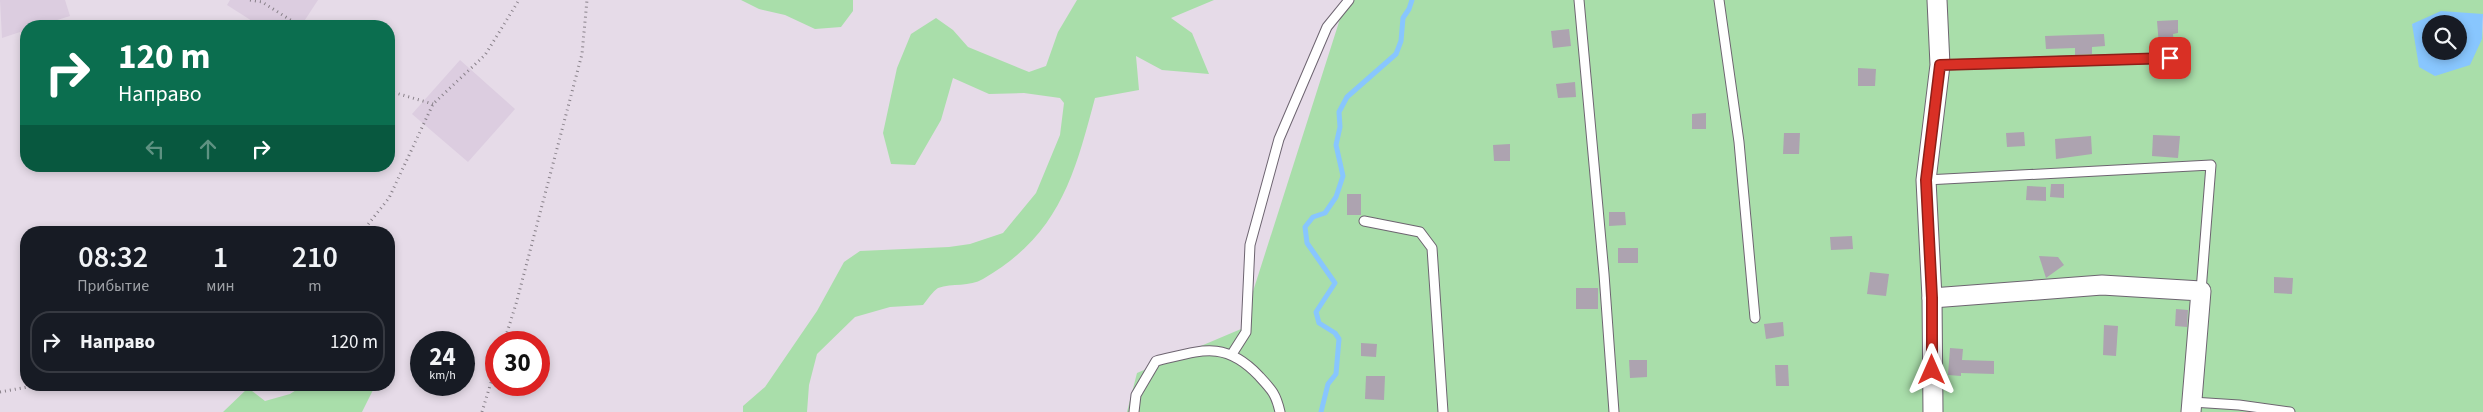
<!DOCTYPE html>
<html lang="ru">
<head>
<meta charset="utf-8">
<style>
	body { margin:0; font-family:"Source Sans 3",sans-serif; background:#242831; color:#f1f3f6; height:100vh; display:flex; flex-direction:column; font-size:19px; white-space:nowrap }
	* { box-sizing:border-box; margin:0 }
	p { font-size:16px; color:#9ea1a6 }
	.icon { flex:none; width:28px; height:28px; fill:none; stroke:currentColor; stroke-width:2; stroke-linecap:round; stroke-linejoin:round }
	.map { position:relative; flex:1; overflow:hidden }
	.sheet { position:absolute; left:20px; top:226px; width:375px; height:165px; display:flex; flex-direction:column; background:#171b24; border-radius:20px; box-shadow:0 2px 8px #0003 }
	.sheet>* { flex:none }
	.top-card { position:absolute; left:20px; top:20px; width:375px; height:152px; border-radius:20px; box-shadow:0 2px 8px #0003; background:#0b6e4f; color:#fff; overflow:hidden }
	.buttons { position:absolute; left:2422px; top:15px; display:grid; gap:10px }
	.buttons a { display:grid; place-items:center; width:45px; height:45px; border-radius:50%; background:#171b24; box-shadow:0 2px 8px #0003; font-size:25px }
	.speed { position:absolute; left:410px; top:331px; display:flex; gap:10px; font-size:25px; font-weight:700; text-align:center }
	.speed>* { display:grid; place-content:center; width:65px; height:65px; border-radius:50%; background:#171b24; box-shadow:0 2px 8px #0003; line-height:1 }
	.speed small { font-size:12px; font-weight:400 }
	.speed .limit { border:8px solid #d22; background:#fff; color:#111 }
	.pin { position:absolute; display:grid; place-items:center; width:42px; height:42px; color:#fff; margin:-21px; border-radius:10px; box-shadow:0 2px 8px #0006 }
	.me { position:absolute; width:55px; margin:-28px; rotate:0deg; stroke-linejoin:round; filter:drop-shadow(0 0 4px #0008) }
	.turn { display:flex; align-items:center; gap:18px; height:105px; padding:0 15px; font-size:22px }
	.turn .icon { width:65px; height:65px; stroke-width:2.5 }
	.turn b { display:block; font-size:35px; line-height:42px }
	.lanes { display:flex; align-items:center; height:48px; padding:0 15px; background:#0003; justify-content:center; gap:25px; direction:ltr }
	.lanes .off { opacity:.35 }
	.eta { display:flex; justify-content:space-evenly; align-items:center; height:85px; text-align:center }
	.eta b { font-size:30px; font-weight:600; line-height:35px }
	ul { padding:0; list-style:none }
	li { display:flex; align-items:center; gap:15px; height:62px; margin:0 10px 8px; padding:0 5px; border:2px solid #363941; border-radius:20px }
	li div { flex:1 }
	li b { display:block; font-size:19px }
	li em { font-style:normal }
	.map>svg:first-child { display:block }
	.built { fill:#dccde0 }
	.green { fill:#a9deaa }
	.water { fill:#88c6fe; fill-rule:evenodd }
	.lines { fill:none; stroke-linecap:round; stroke-linejoin:round }
	.stream { stroke:#88c6fe; stroke-width:5 }
	.building { fill:#ada3b0 }
	.lane-casing { stroke:#6d6470; stroke-width:11 }
	.street-casing { stroke:#6d6470; stroke-width:21 }
	.path { stroke:#888089; stroke-width:3; stroke-dasharray:1 4; stroke-linecap:butt }
	.lane { stroke:#fff; stroke-width:9 }
	.street { stroke:#fff; stroke-width:19 }
	.route-casing { stroke:#8d1f18; stroke-width:12 }
	.route { stroke:#d93025; stroke-width:9 }
</style>
</head>
<body>
<div class="map">
<svg width="2483" height="412" viewBox="0 0 2483 412">
	<rect width="100%" height="100%" fill="#e6dbe8"/>
	<g class="built">
		<path d="M0,0H65L70,16L38,26H26V30L2,38Z"/>
		<path d="M230,0H318L301,26H260L227,5Z"/>
		<path d="M460,60L515,109L468,162L412,114Z"/>
	</g>
	<g class="green">
		<path d="M741,0H853V11L841,27L815,29L785,15L759,9Z"/>
		<path d="M1077,0H1214L1171,18L1192,33L1209,74L1162,70L1136,56L1139,90L1095,98C1074,177 1059,235 983,279C970,287 952,283 938,288C933,291 927,300 923,305L890,307L855,317L817,354L809,385L807,412H743V406L765,387L817,311L844,262L860,251L949,247L970,244L1003,233L1036,193L1060,135L1064,103L1060,98L1024,93L989,94L953,78L941,120L915,165L891,164L883,133L897,68L911,34L936,18L953,30L968,47L1029,72L1046,66L1058,32Z"/>
		<path d="M1346,0H2483V14L2412,24L2435,76L2482,39L2483,21V412H1127L1137,373L1241,329Z"/>
		<path d="M304,385H367L373,390L362,412H223L248,388L265,401L290,394Z"/>
	</g>
	<path class="water" d="M2441,11L2483,14L2482,39L2470,65L2435,76L2419,67L2412,24ZM2431,24H2459V51H2431Z"/>
	<g class="lines">
		<path class="stream" d="M1321,412L1328,384L1336,374L1339,339L1335,333L1319,323L1316,312L1335,283L1307,243L1305,227L1313,217L1325,213L1336,197L1343,176L1336,145L1340,127L1339,112L1347,97L1396,54L1401,41L1403,18L1409,9L1412,0"/>
	</g>
	<g class="building">
		<path d="M2178,20V33L2173,34L2174,45L2159,46L2157,21Z"/>
		<path d="M1569,29L1571,46L1553,48L1551,31Z"/>
		<path d="M2104,34L2105,46L2092,47V54L2075,55V48L2046,49L2045,36Z"/>
		<path d="M1858,68L1876,69L1875,86H1858Z"/>
		<path d="M1575,82L1576,97L1558,98L1556,84Z"/>
		<path d="M1706,113V129H1692V114Z"/>
		<path d="M2024,132L2025,146L2007,147L2006,133Z"/>
		<path d="M1784,133H1800L1799,154H1783Z"/>
		<path d="M2153,135L2180,136L2178,158L2152,156Z"/>
		<path d="M2091,136L2092,154L2056,159L2055,139Z"/>
		<path d="M1510,144V161H1494L1493,145Z"/>
		<path d="M2051,184H2064V198L2050,197Z"/>
		<path d="M2027,186L2046,187V201L2026,200Z"/>
		<rect x="1347" y="194" width="14" height="21"/>
		<path d="M1609,212H1625L1626,225L1609,226Z"/>
		<path d="M1852,236L1853,249L1831,250L1830,237Z"/>
		<rect x="1618" y="248" width="20" height="15"/>
		<path d="M2039,256L2058,257L2064,265L2046,278Z"/>
		<path d="M1870,272L1889,274L1886,296L1867,294Z"/>
		<path d="M2274,277L2293,278L2292,294L2274,293Z"/>
		<rect x="1576" y="288" width="22" height="21"/>
		<path d="M2176,309L2188,310L2187,327L2175,326Z"/>
		<path d="M1783,322L1784,336L1766,339L1764,324Z"/>
		<path d="M2104,325L2118,326L2116,356L2103,355Z"/>
		<path d="M1361,343L1377,344L1376,357L1361,356Z"/>
		<path d="M1950,348L1963,349L1962,360L1994,361V374L1961,373V376L1948,375Z"/>
		<path d="M1629,360H1647V377L1630,378Z"/>
		<path d="M1775,365H1788L1789,386H1776Z"/>
		<path d="M1366,376H1385L1384,400L1365,399Z"/>
	</g>
	<g class="lines">
		<g class="lane-casing">
			<g id="lane">
				<path d="M1579,0L1604,274L1614,412"/>
				<path d="M1719,0L1739,142L1755,318"/>
				<path d="M1940,65L2170,58"/>
				<path d="M1926,180L2211,165L2201,291"/>
				<path d="M1364,221L1420,232L1432,248L1443,412"/>
				<path d="M1232,354L1246,332L1250,245L1279,139L1327,27L1349,0"/>
				<path d="M2192,402L2239,405L2290,412"/>
				<path d="M1134,412L1136,395L1156,361C1200,351 1224,339 1259,376C1272,390 1276,394 1280,412"/>
			</g>
		</g>
		<g class="street-casing">
			<g id="street">
				<path d="M1937,0L1940,65L1926,180L1932,298L2102,285L2201,291L2191,412"/>
				<path d="M1932,298L1933,412"/>
			</g>
		</g>
		<g class="path">
			<path d="M250,0L262,2L300,26"/>
			<path d="M389,91L433,104"/>
			<path d="M362,232L389,198L433,104L485,55L519,0"/>
			<path d="M504,342L516,304L582,54L587,0"/>
			<path d="M0,392L39,385"/>
			<path d="M482,412L496,366"/>
		</g>
		<use href="#lane" class="lane"/>
		<use href="#street" class="street"/>
	</g>
	<g class="lines">
		<g class="route-casing">
			<path id="route" d="M1932,370V298L1926,180L1940,65L2170,58"/>
		</g>
		<use href="#route" class="route"/>
	</g>
</svg>
<div class="buttons">
<a><svg class="icon" aria-label="search" viewBox="0 0 24 24"><circle cx="10" cy="10" r="6"/><path d="M15 15l6 6"/></svg></a>
</div>
<div class="speed"><div>24<small>km/h</small></div><div class="limit">30</div></div>
<div class="pin" style="left:2170px;top:58px;background:#d93025"><svg class="icon" aria-label="arrive" viewBox="0 0 24 24"><path d="M6 21V4h12l-3 4 3 4H6"/></svg></div>
<svg class="me" style="left:1932px;top:370px" viewBox="-20 -20 40 40"><path d="M0-17L14 15 0 8-14 15z" fill="#d93025" stroke="#fff" stroke-width="4"/></svg>
<div class="top-card">
<div class="turn"><svg class="icon" aria-label="right" viewBox="0 0 24 24"><path d="M7 20v-9h11M14 6l5 5-5 5"/></svg><div><b>120 m</b>Направо</div></div>
<div class="lanes"><svg class="icon off" aria-label="left" viewBox="0 0 24 24"><path d="M17 20v-9H6M10 6l-5 5 5 5"/></svg><svg class="icon off" aria-label="ahead" viewBox="0 0 24 24"><path d="M12 20V5M6 11l6-6 6 6"/></svg><svg class="icon" aria-label="right" viewBox="0 0 24 24"><path d="M7 20v-9h11M14 6l5 5-5 5"/></svg></div>
</div>
<section class="sheet">
<div class="eta">
<div><b>08:32</b><p>Прибытие</p></div>
<div><b>1</b><p>мин</p></div>
<div><b>210</b><p>m</p></div>
</div>
<ul>
<li><svg class="icon" aria-label="right" viewBox="0 0 24 24"><path d="M7 20v-9h11M14 6l5 5-5 5"/></svg><div><b>Направо</b></div><em>120 m</em></li>
</ul>
</section>
</div>
</body>
</html>
